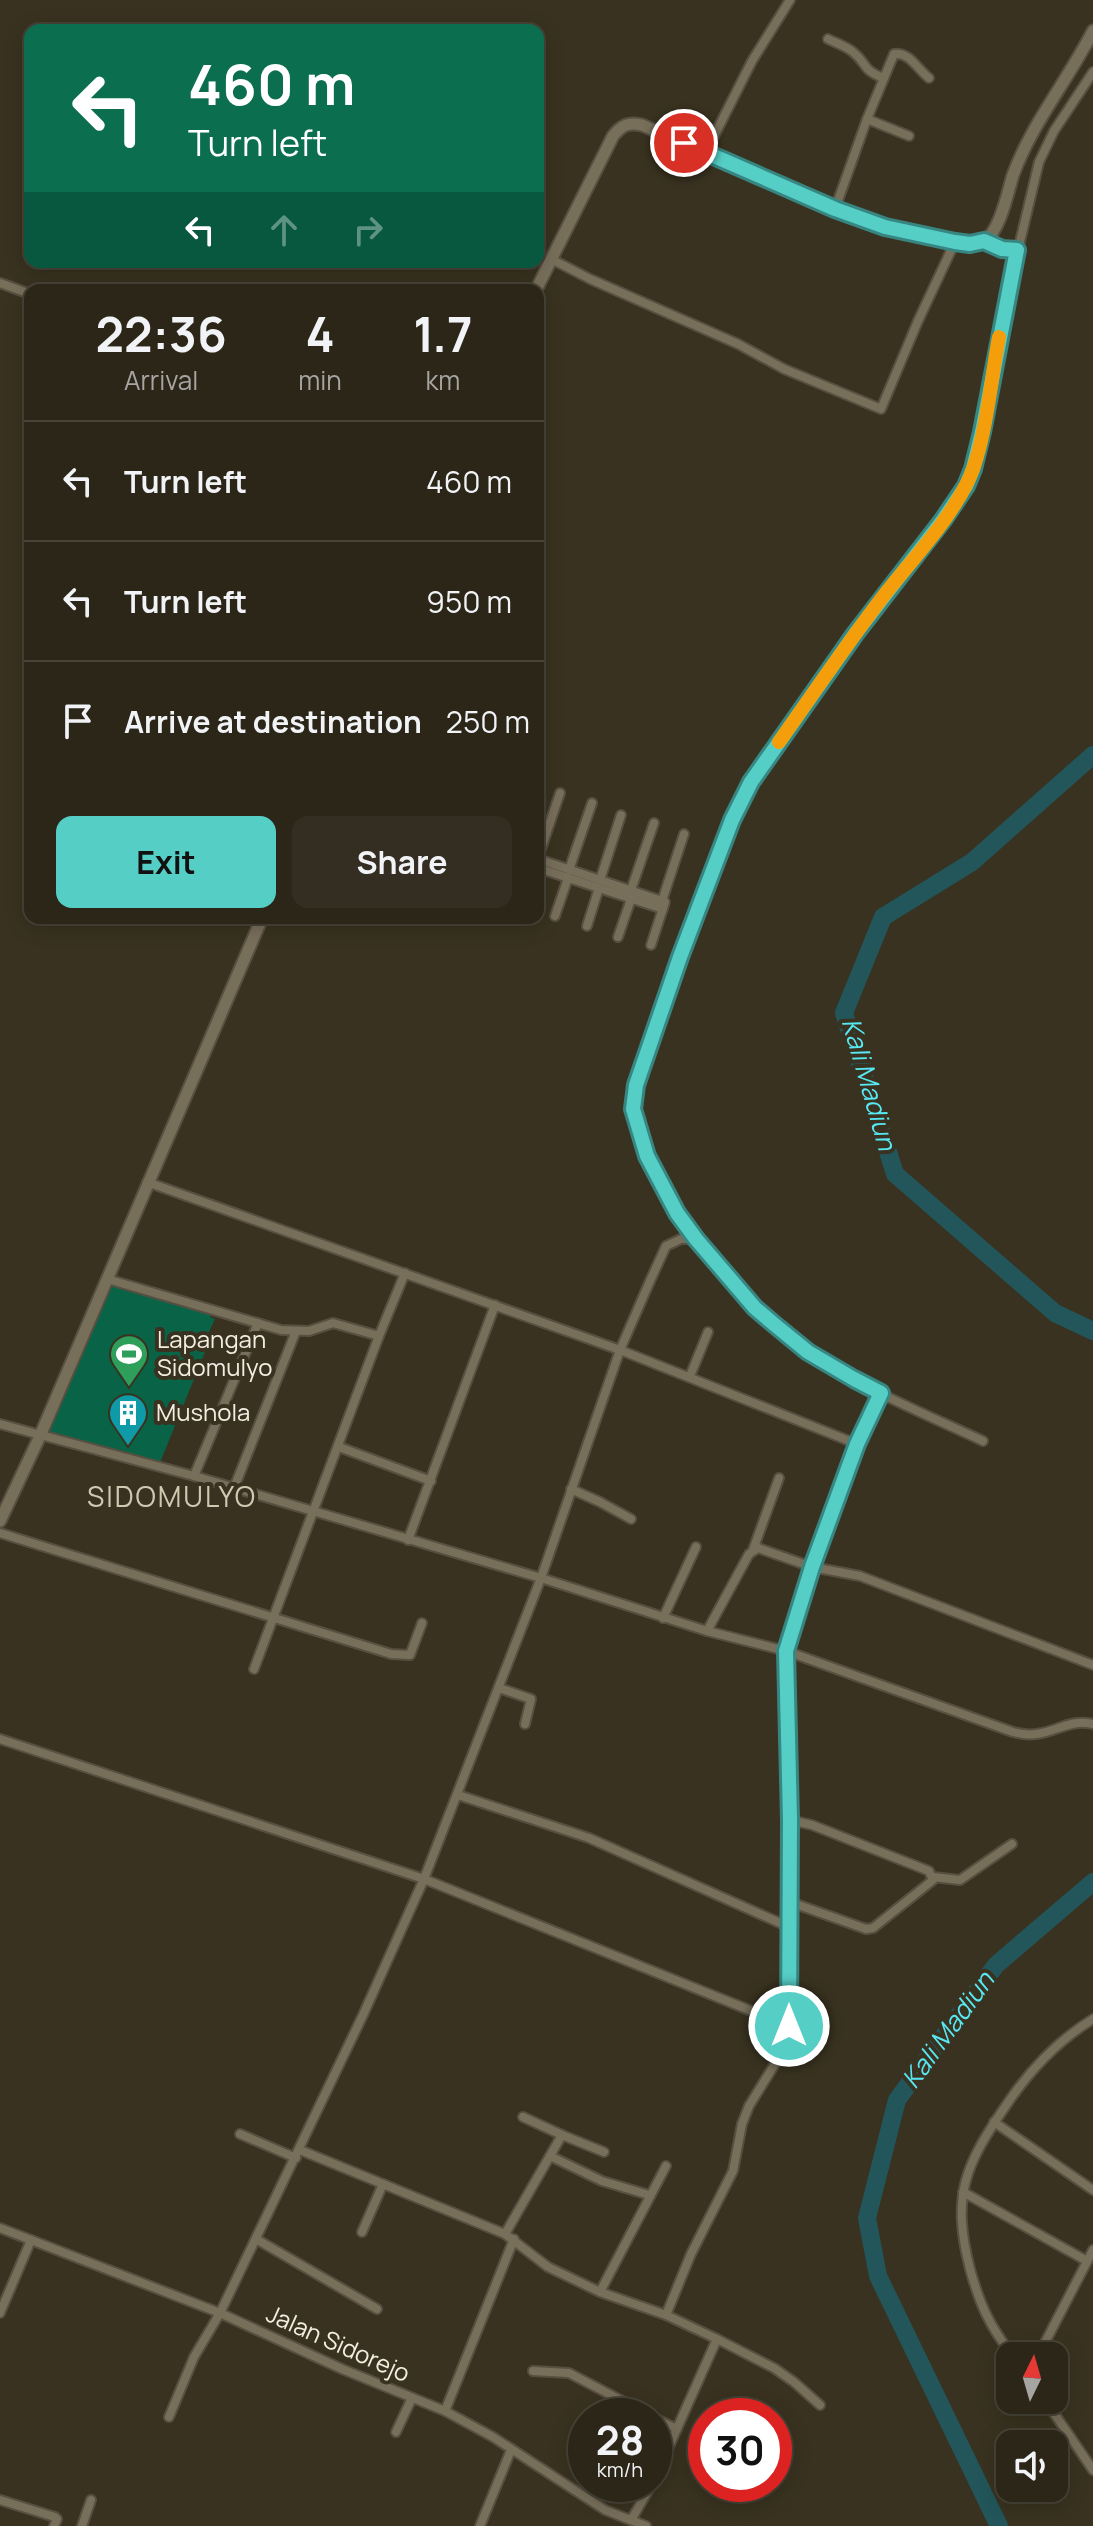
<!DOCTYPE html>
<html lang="en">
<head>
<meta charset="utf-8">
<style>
	body { margin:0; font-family:Manrope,sans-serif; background:#332e21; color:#f1f3f6; height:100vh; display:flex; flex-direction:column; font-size:30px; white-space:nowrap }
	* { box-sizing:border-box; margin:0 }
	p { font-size:26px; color:#a6a5a2 }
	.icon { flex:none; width:44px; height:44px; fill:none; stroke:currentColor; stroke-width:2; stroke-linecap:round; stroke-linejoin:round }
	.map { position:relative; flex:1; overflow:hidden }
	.drawer { position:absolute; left:24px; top:284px; width:520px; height:640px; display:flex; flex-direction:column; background:#2b2618; border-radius:16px; box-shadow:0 4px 20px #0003,0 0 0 2px #474337 }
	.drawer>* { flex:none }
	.guide { position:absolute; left:24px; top:24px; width:520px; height:244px; border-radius:16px; box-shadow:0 4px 20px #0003,0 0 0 2px #474337; background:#0b6e4f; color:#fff; overflow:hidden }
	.needle { width:52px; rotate:5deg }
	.buttons { position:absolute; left:996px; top:2342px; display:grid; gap:16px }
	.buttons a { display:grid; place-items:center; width:72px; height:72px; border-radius:16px; background:#2b2618; box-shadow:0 4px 20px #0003,0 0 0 2px #474337; font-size:40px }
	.speed { position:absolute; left:568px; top:2398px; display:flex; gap:16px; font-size:40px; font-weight:700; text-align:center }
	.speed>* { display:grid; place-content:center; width:104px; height:104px; border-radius:50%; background:#2b2618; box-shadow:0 4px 20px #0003,0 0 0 2px #474337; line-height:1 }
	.speed small { font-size:20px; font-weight:400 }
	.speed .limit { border:12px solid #d22; background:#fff; color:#111 }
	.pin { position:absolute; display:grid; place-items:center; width:68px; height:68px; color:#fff; margin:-34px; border:4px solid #fff; border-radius:50%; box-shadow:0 2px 8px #0007 }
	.me { position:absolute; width:88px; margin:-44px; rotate:0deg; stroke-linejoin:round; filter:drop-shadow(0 0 6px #0008) }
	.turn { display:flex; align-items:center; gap:28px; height:168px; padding:0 32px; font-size:36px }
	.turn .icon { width:104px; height:104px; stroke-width:2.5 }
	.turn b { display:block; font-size:56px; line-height:68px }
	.lanes { display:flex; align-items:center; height:76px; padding:0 32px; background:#0003; justify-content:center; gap:40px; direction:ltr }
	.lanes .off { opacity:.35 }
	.eta { display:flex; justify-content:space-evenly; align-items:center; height:136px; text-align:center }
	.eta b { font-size:48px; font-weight:700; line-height:56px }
	.cta { display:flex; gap:16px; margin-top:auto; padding:16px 32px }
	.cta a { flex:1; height:92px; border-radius:16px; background:#55cec6; color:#111; font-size:32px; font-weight:700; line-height:92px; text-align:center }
	.cta a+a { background:#332e21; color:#f1f3f6 }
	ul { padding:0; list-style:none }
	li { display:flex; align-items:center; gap:24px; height:120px; padding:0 32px; border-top:2px solid #474337 }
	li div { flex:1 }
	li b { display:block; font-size:30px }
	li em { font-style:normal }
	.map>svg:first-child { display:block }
	.green { fill:#096447 }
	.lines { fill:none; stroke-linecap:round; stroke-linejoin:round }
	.river { stroke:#22565a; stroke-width:18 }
	.minor-casing { stroke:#575041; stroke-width:12 }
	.secondary-casing { stroke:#575041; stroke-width:15 }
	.minor { stroke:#786f5b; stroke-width:8 }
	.secondary { stroke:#786f5b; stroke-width:11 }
	.route-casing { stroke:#378681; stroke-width:20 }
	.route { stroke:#55cec6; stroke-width:14 }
	.slow { stroke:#f59e0b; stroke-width:14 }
	.labels { text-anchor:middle; stroke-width:8; stroke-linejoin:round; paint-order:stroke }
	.poi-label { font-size:24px; fill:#f2eee2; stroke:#393220; text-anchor:start }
	.street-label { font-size:24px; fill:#f2eee2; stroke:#393220 }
	.water-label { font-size:26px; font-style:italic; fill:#57e8f3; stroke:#393220 }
	.quarter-label { font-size:28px; letter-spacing:2px; fill:#d1c8b2; stroke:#393220 }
</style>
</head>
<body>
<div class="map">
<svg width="1093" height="2526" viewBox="0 0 1093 2526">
	<rect width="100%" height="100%" fill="#393220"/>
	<path class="green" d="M113,1284L212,1311L210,1317L215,1319L205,1340L209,1342L159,1465L48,1434Z"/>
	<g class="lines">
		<g class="river">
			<path d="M1093,755L972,862L883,917L844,1013L895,1174L1055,1313L1093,1331"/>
			<path d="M999,2526L878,2276L867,2218L897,2100L996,1965L1093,1882"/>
		</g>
		<g class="minor-casing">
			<g id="minor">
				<path d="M828,39C836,43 846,46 853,52C868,64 861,69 883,78"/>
				<path d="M867,119L909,136"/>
				<path d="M706,152L752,61L790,0"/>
				<path d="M835,209L867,119L894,54C910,52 917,69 929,78"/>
				<path d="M984,241L1002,249L1017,250"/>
				<path d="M551,259L590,279L738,344L784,369L881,409L918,321L955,242"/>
				<path d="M0,283L30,294"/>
				<path d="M538,858L560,793"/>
				<path d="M538,859L662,901"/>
				<path d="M538,868L663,909"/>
				<path d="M569,870L592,803"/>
				<path d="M600,880L621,815"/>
				<path d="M631,890L654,823"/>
				<path d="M555,916L568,878"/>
				<path d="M587,926L599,888"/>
				<path d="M618,937L631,899"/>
				<path d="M651,945L665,902L662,901L684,834"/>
				<path d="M147,1182L620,1350L857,1444"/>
				<path d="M107,1279L281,1330L309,1331L333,1323L379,1336"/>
				<path d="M690,1376L708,1332"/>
				<path d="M0,1424L194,1476L541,1578L707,1631L786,1651L1013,1732C1049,1742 1063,1717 1093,1724"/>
				<path d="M983,1441C940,1421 895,1402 852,1379C773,1335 707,1266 664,1187C651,1164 633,1136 633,1108C633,1081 648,1053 657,1027C682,951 708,874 741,800L751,782L855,634L943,520L966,486L973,469L982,432L1003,313L1039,162L1054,131L1093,72"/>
				<path d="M339,1447L431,1481"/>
				<path d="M194,1476L258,1323"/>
				<path d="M234,1488L296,1331"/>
				<path d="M571,1489L600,1502L631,1519"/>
				<path d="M0,1533L391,1654L410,1655L422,1623"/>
				<path d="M408,1540L495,1305"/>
				<path d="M753,1550L779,1478"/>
				<path d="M663,1618L696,1547"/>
				<path d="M707,1631L749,1554L758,1548L812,1567L860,1576L1093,1665"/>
				<path d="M254,1669L379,1336L405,1273"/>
				<path d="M499,1688L531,1699L525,1724"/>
				<path d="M0,1739L424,1879L789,2026"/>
				<path d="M458,1795L589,1838L789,1927"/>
				<path d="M933,1877L960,1880L1012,1844"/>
				<path d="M790,1902L866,1929L873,1928L933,1880L929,1871L812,1825L790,1820"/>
				<path d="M994,2122L1093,2190"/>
				<path d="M240,2134L296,2158"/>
				<path d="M562,2135L604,2152"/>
				<path d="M300,2150L505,2234L548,2267L600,2292L666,2315L717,2339L654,2480"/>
				<path d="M550,2156L602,2181L649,2195"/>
				<path d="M963,2192L1087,2261"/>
				<path d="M0,2228L220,2313L342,2369L445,2411L493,2437L605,2510L646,2526"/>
				<path d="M362,2232L383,2184"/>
				<path d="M505,2234L562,2135L523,2117"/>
				<path d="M256,2239L377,2309"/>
				<path d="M600,2292L666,2166"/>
				<path d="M0,2313L31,2240"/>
				<path d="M666,2315L691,2254L733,2171L742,2124L749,2106L786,2046L790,2034V1820L786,1651L812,1567L857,1444L881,1393"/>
				<path d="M717,2339L774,2368L794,2382L820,2405"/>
				<path d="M1013,2356C990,2327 980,2305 970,2269C951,2195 965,2165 1007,2104C1030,2070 1057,2041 1093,2019"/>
				<path d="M1038,2356L1093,2250"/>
				<path d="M533,2371L569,2373L651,2416"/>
				<path d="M1045,2400L1093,2470"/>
				<path d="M445,2411L514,2239"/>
				<path d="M169,2417L194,2357L220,2313L363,2015L424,1879L541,1578L620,1350L650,1281L666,1246L681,1239H696"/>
				<path d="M654,2418L677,2429"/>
				<path d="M396,2432L412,2398"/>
				<path d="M0,2500L55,2517L57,2519L54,2526"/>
				<path d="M631,2520L652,2484"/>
				<path d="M82,2526L91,2500"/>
				<path d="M480,2526L511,2450"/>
			</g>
		</g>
		<g class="secondary-casing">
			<g id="secondary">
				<path d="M536,290L613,136C622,125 628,122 642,125C736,166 830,214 931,237C947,241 969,249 984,241C1000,232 1008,191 1013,175C1032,123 1068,80 1093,31"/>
				<path d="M0,1521L40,1436L262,918"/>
			</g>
		</g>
		<use href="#minor" class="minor"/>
		<use href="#secondary" class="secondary"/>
	</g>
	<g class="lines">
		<g class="route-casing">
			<path id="route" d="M684,143L835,209L885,227L955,242L970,244L984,241L1002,249L1017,250L982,432L973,469L966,486L943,520L855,634L751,782L732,820L680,957L636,1085L633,1109L647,1156L677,1213L696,1239L755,1308L775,1325L808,1352L854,1379L881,1393L857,1444L812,1567L786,1651L790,1820L789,2026"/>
		</g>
		<use href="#route" class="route"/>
		<path class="slow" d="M779,742C813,694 846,645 882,598C910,562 945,526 966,485C985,450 991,378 999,337"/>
	</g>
	<defs>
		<g id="stadium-pin" transform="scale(2)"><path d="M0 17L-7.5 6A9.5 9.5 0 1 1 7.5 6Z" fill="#2e9e5b" stroke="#393220"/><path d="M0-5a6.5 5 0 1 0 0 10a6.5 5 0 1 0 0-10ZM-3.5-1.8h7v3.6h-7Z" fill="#fff"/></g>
		<g id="building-pin" transform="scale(2)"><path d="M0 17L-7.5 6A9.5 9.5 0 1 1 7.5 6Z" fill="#0f9aa8" stroke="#393220"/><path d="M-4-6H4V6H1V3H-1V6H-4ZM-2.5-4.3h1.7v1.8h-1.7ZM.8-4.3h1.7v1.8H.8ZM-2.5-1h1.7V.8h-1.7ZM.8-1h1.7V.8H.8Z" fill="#fff"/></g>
	</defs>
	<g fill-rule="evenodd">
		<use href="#stadium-pin" x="129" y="1354"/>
		<use href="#building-pin" x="128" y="1413"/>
	</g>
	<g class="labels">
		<g class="poi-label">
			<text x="157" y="1348">Lapangan<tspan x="157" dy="28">Sidomulyo</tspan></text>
			<text x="156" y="1421">Mushola</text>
		</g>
		<g class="street-label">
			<text transform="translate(338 2344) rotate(24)" y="8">Jalan Sidorejo</text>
		</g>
		<g class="water-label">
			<text transform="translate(869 1084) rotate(74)" y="9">Kali Madiun</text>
			<text transform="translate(948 2030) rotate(-54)" y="9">Kali Madiun</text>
		</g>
		<g class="quarter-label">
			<text x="172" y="1507">SIDOMULYO</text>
		</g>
	</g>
</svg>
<div class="buttons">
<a><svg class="needle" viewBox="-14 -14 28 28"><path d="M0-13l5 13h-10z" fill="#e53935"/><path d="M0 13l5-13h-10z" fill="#a6a5a2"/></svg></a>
<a><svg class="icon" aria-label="sound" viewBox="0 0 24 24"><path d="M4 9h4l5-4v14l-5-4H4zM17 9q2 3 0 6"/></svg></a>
</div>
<div class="speed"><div>28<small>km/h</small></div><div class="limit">30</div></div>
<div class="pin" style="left:684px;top:143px;background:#d93025"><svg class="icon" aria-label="arrive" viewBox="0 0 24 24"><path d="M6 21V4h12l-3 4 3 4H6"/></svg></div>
<svg class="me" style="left:789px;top:2026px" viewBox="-20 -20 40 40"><circle r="17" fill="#55cec6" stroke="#fff" stroke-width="3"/><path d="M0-11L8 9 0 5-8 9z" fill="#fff"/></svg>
<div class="guide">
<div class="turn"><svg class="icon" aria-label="left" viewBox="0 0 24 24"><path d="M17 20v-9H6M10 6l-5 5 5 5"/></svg><div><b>460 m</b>Turn left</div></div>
<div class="lanes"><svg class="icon" aria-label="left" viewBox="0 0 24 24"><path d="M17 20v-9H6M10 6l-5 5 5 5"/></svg><svg class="icon off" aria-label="ahead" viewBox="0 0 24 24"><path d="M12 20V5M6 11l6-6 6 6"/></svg><svg class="icon off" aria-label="right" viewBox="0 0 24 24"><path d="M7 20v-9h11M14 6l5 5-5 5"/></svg></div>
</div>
<section class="drawer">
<div class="eta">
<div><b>22:36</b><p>Arrival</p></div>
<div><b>4</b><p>min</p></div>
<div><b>1.7</b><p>km</p></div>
</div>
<ul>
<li><svg class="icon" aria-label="left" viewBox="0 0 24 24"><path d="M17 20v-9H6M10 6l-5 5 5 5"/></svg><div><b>Turn left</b></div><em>460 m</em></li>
<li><svg class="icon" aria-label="left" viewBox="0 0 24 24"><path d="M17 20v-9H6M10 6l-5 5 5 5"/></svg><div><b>Turn left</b></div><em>950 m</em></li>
<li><svg class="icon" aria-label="arrive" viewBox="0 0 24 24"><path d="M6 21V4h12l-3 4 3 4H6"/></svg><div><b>Arrive at destination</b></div><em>250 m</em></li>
</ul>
<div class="cta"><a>Exit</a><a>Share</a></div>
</section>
</div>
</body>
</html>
